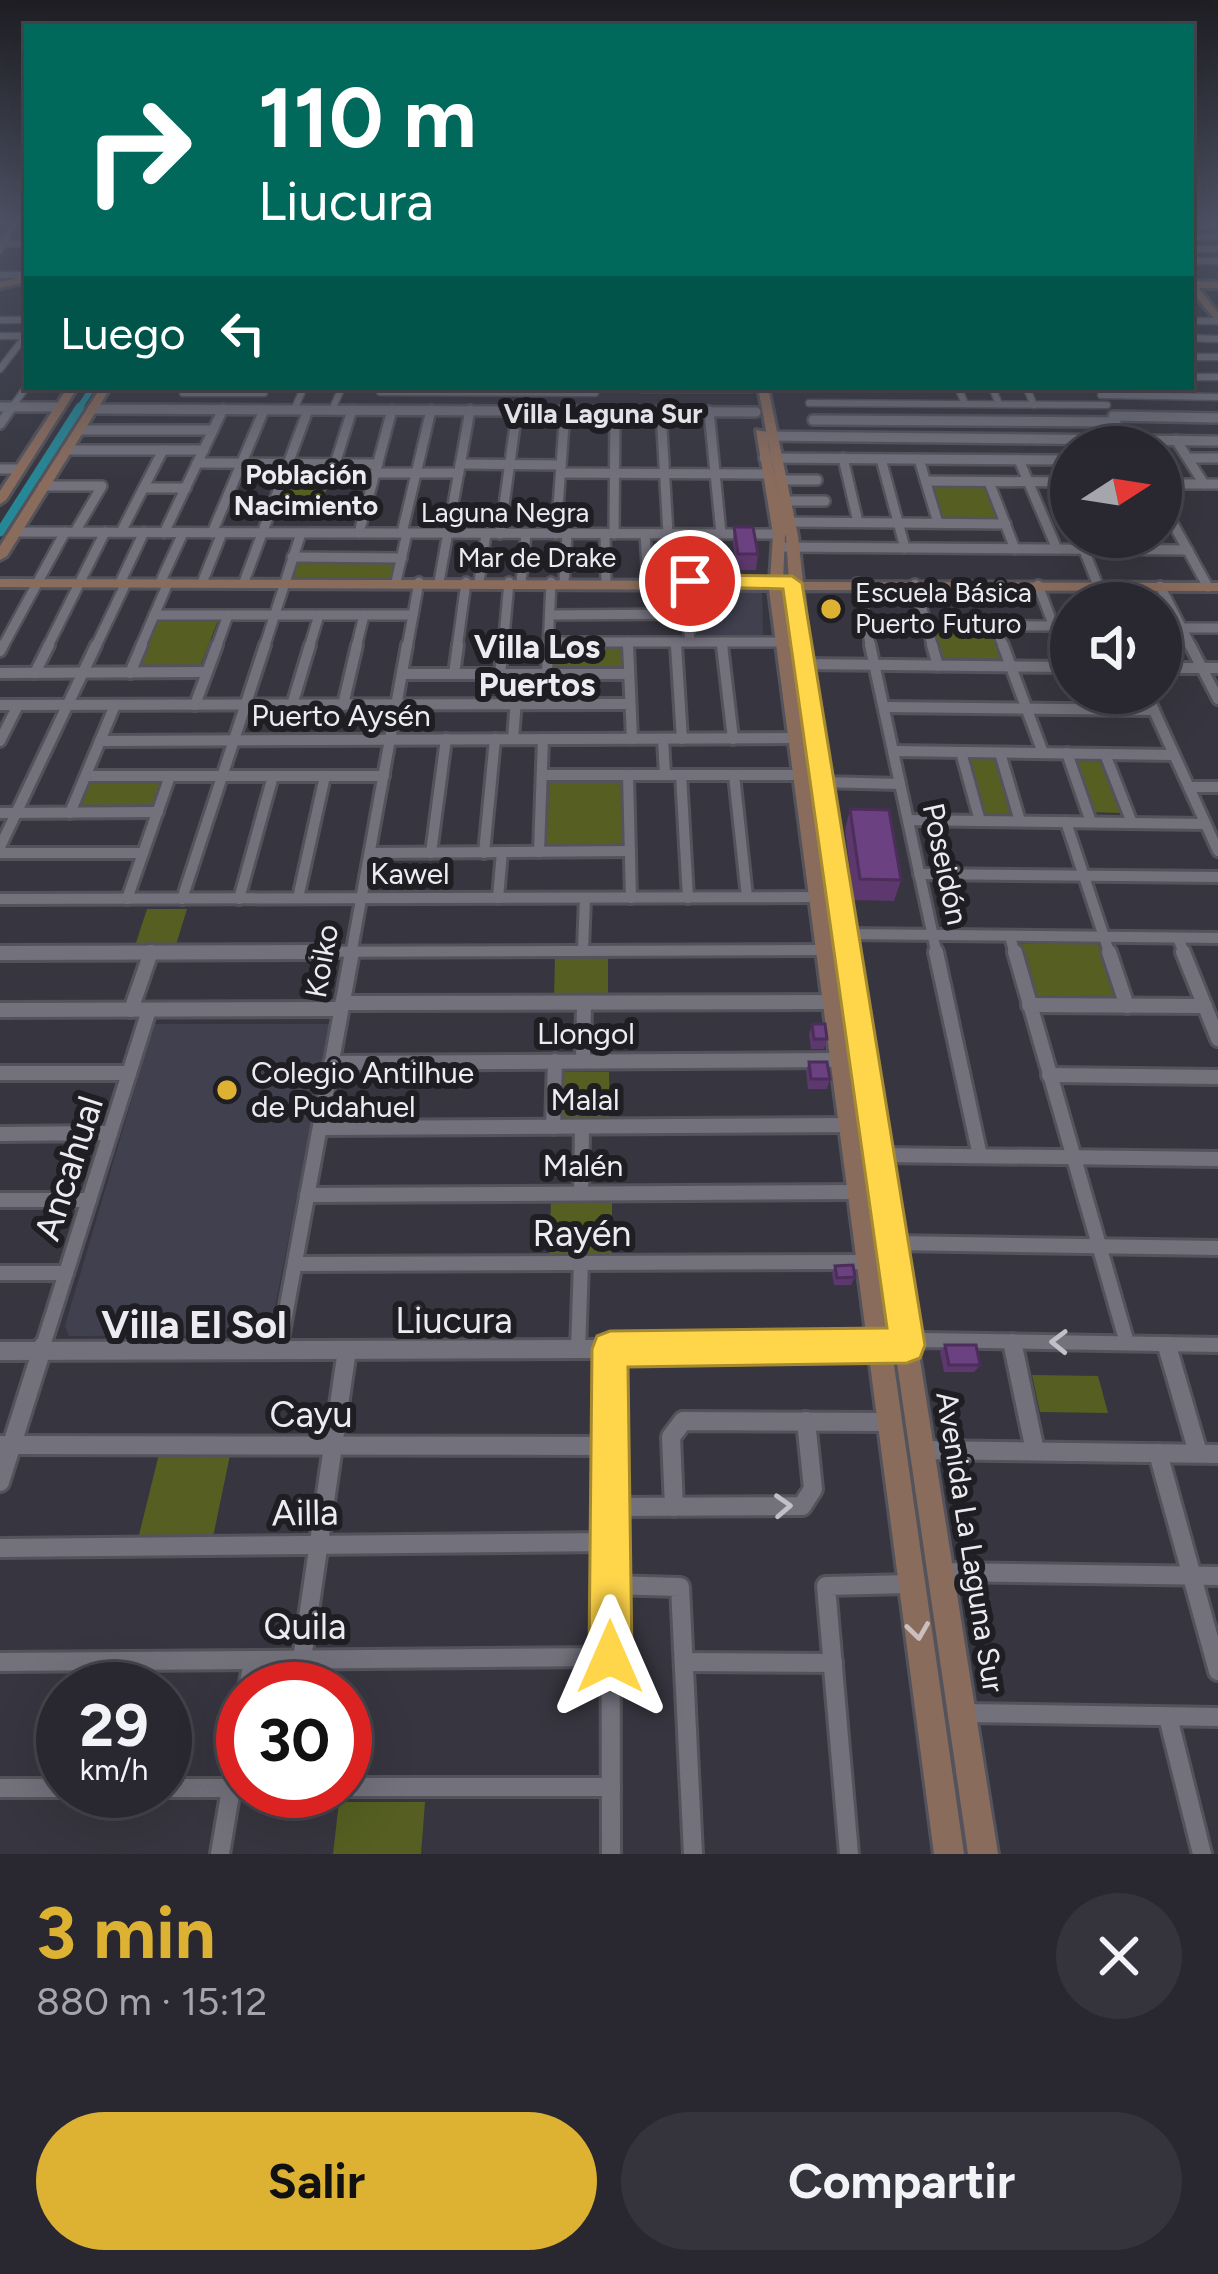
<!DOCTYPE html>
<html lang="es">
<head>
<meta charset="utf-8">
<style>
	body { margin:0; font-family:Figtree,sans-serif; background:#35343c; color:#f1f3f6; height:100vh; display:flex; flex-direction:column; font-size:45px; white-space:nowrap }
	* { box-sizing:border-box; margin:0 }
	p { font-size:39px; color:#a5a6ab }
	.icon { flex:none; width:66px; height:66px; fill:none; stroke:currentColor; stroke-width:2; stroke-linecap:round; stroke-linejoin:round }
	.map { position:relative; height:1854px; overflow:hidden }
	.panel { display:flex; flex-direction:column; background:#292830; flex:1 }
	.panel>* { flex:none }
	.guide { position:absolute; left:24px; top:24px; width:1170px; height:366px; border-radius:0px; box-shadow:0 12px 48px #0002,0 0 0 3px #45444c; background:#00695c; color:#fff; overflow:hidden }
	.needle { width:78px; rotate:78deg }
	.fabs { position:absolute; left:1050px; top:426px; display:grid; gap:24px }
	.fabs a { display:grid; place-items:center; width:132px; height:132px; border-radius:50%; background:#292830; box-shadow:0 12px 48px #0002,0 0 0 3px #45444c; font-size:60px }
	.speed { position:absolute; left:36px; top:1662px; display:flex; gap:24px; font-size:60px; font-weight:700; text-align:center }
	.speed>* { display:grid; place-content:center; width:156px; height:156px; border-radius:50%; background:#292830; box-shadow:0 12px 48px #0002,0 0 0 3px #45444c; line-height:1 }
	.speed small { font-size:30px; font-weight:400 }
	.speed .limit { border:18px solid #d22; background:#fff; color:#111 }
	.pin { position:absolute; display:grid; place-items:center; width:102px; height:102px; color:#fff; margin:-51px; border:6px solid #fff; border-radius:50%; box-shadow:0 3px 12px #0007 }
	.me { position:absolute; width:132px; margin:-66px; rotate:0deg; stroke-linejoin:round; filter:drop-shadow(0 0 9px #0008) }
	.turn { display:flex; align-items:center; gap:42px; height:252px; padding:0 36px; font-size:54px }
	.turn .icon { width:156px; height:156px; stroke-width:2.5 }
	.turn b { display:block; font-size:84px; line-height:102px }
	.then { display:flex; align-items:center; height:114px; padding:0 36px; background:#0003; gap:24px; font-size:45px }
	.round { display:grid; place-items:center; flex:none; width:126px; height:126px; border-radius:63px; background:#35343c }
	.headline { display:flex; align-items:center; justify-content:space-between; height:204px; padding:0 36px }
	h1 { font-size:72px; font-weight:700; line-height:90px; color:#ddb233 }
	.cta { display:flex; gap:24px; margin-top:auto; padding:24px 36px }
	.cta a { flex:1; height:138px; border-radius:72px; background:#ddb233; color:#111; font-size:48px; font-weight:700; line-height:138px; text-align:center }
	.cta a+a { background:#35343c; color:#f1f3f6 }
	.map>svg:first-child { display:block }
	.built { fill:#41404f }
	.green { fill:#565f21 }
	.lines { fill:none; stroke-linecap:round; stroke-linejoin:round }
	.canal-far1 { stroke:#268796; stroke-width:6 }
	.canal { stroke:#268796; stroke-width:9 }
	.street-far4-casing { stroke:#54535b; stroke-width:9 }
	.street-far3-casing { stroke:#54535b; stroke-width:14 }
	.street-far2-casing { stroke:#54535b; stroke-width:16 }
	.street-far1-casing { stroke:#54535b; stroke-width:20 }
	.street-casing { stroke:#54535b; stroke-width:24 }
	.secondary-casing { stroke:#54535b; stroke-width:6 }
	.street-far4 { stroke:#72717c; stroke-width:6 }
	.street-far3 { stroke:#72717c; stroke-width:9 }
	.street-far2 { stroke:#72717c; stroke-width:10 }
	.street-far1 { stroke:#72717c; stroke-width:14 }
	.street { stroke:#72717c; stroke-width:18 }
	.secondary { fill:#8a6c5d; fill-rule:evenodd }
	.wall { fill:#5d386f }
	.building { fill:#6c4181; stroke:#4c2e5a; stroke-width:3 }
	.oneway { stroke:#c1c0c9 }
	.oneway2 { stroke:#cabfbe }
	.route { fill:#ffd54a; stroke:#a68a30; stroke-width:3 }
	.poi-dot { fill:#ddb233; stroke:#1f1e23; stroke-width:4.5 }
	.labels { text-anchor:middle; stroke-width:12; stroke-linejoin:round; paint-order:stroke }
	.far-neighbourhood-label { font-size:27px; font-weight:bold; fill:#ecebf2; stroke:#1f1e23 }
	.far-street-label { font-size:27px; fill:#ecebf2; stroke:#1f1e23 }
	.far-poi-label { font-size:27px; fill:#ecebf2; stroke:#1f1e23; text-anchor:start }
	.street-label { font-size:30px; fill:#ecebf2; stroke:#1f1e23 }
	.poi-label { font-size:30px; fill:#ecebf2; stroke:#1f1e23; text-anchor:start }
	.neighbourhood-label { font-size:33px; font-weight:bold; fill:#ecebf2; stroke:#1f1e23 }
	.near-street-label { font-size:36px; fill:#ecebf2; stroke:#1f1e23 }
	.near-neighbourhood-label { font-size:39px; font-weight:bold; fill:#ecebf2; stroke:#1f1e23 }
</style>
</head>
<body>
<div class="map">
<svg width="1218" height="1854" viewBox="0 0 1218 1854">
	<rect width="100%" height="100%" fill="#373640"/>
	<g class="built">
		<path d="M690,588H762L763,635L691,636Z"/>
		<path d="M154,1024H331L271,1327L262,1335L69,1336L65,1326Z"/>
	</g>
	<g class="green">
		<path d="M291,466L346,467L342,480H330L322,502H277Z"/>
		<path d="M932,484L985,485L997,521L944,520Z"/>
		<path d="M296,558L398,559L394,579L289,578Z"/>
		<path d="M159,618H219L200,667L137,666Z"/>
		<path d="M932,628H992L1003,661H942Z"/>
		<path d="M552,644H623L627,670L551,671Z"/>
		<path d="M968,757H998L1014,816H983Z"/>
		<path d="M1065,758L1103,759L1122,813L1085,812Z"/>
		<path d="M547,778H622L624,848H544Z"/>
		<path d="M91,780H163L153,809H78Z"/>
		<path d="M147,909H187L175,948L134,949Z"/>
		<path d="M1021,944H1098L1118,1000H1038Z"/>
		<path d="M555,957H608V998H554Z"/>
		<path d="M552,1072H609L610,1121H550Z"/>
		<path d="M551,1200H612V1258H549Z"/>
		<path d="M1032,1375L1098,1376L1108,1413L1040,1412Z"/>
		<path d="M159,1454L230,1455L213,1537L139,1535Z"/>
		<path d="M339,1802H425L421,1854H333Z"/>
	</g>
	<g class="lines">
		<path class="canal-far1" d="M78,410L93,387"/>
		<path class="canal" d="M0,532L80,407"/>
		<g class="street-far4-casing">
			<g id="street-far4">
				<path d="M1191,226H1218"/>
				<path d="M1191,237H1218"/>
				<path d="M1,244L27,243"/>
				<path d="M1191,249H1218"/>
				<path d="M0,250L13,222"/>
				<path d="M1191,261H1218"/>
				<path d="M0,275H26"/>
				<path d="M0,320H27"/>
				<path d="M1191,321H1218"/>
				<path d="M0,336H27"/>
				<path d="M1191,338L1218,339"/>
				<path d="M1191,357H1218"/>
				<path d="M0,369L27,334"/>
				<path d="M1191,377H1218"/>
				<path d="M958,387L965,404"/>
				<path d="M992,387L999,404"/>
				<path d="M1026,387L1034,405"/>
				<path d="M640,389H752"/>
				<path d="M380,392L595,393"/>
				<path d="M183,393H264"/>
				<path d="M1101,395L1218,397"/>
				<path d="M809,403L1107,405"/>
				<path d="M0,407H60"/>
				<path d="M92,409L228,410"/>
				<path d="M10,410L27,386"/>
				<path d="M294,410L304,387"/>
				<path d="M332,410L342,387"/>
			</g>
		</g>
		<g class="street-far3-casing">
			<g id="street-far3">
				<path d="M0,407H60"/>
				<path d="M92,409L756,412"/>
				<path d="M661,411L668,534"/>
				<path d="M709,411L721,534"/>
				<path d="M1113,416L1218,418"/>
				<path d="M813,420L1116,422"/>
				<path d="M0,424L12,407"/>
				<path d="M79,430H213"/>
				<path d="M762,436L1218,441"/>
				<path d="M1176,440L1204,484"/>
				<path d="M66,450H204"/>
				<path d="M764,458L1071,460"/>
				<path d="M843,458L858,522"/>
				<path d="M1188,458H1218"/>
				<path d="M881,459L905,548"/>
				<path d="M919,459L938,523"/>
				<path d="M1019,460L1057,549"/>
				<path d="M197,463L378,464"/>
				<path d="M335,464L352,410"/>
				<path d="M460,464L561,465"/>
				<path d="M0,469H20"/>
				<path d="M375,473H459"/>
				<path d="M561,473L767,474"/>
				<path d="M782,480H817"/>
				<path d="M926,481L1071,482"/>
				<path d="M989,482L1015,549"/>
				<path d="M1161,484H1218"/>
				<path d="M43,486H102L75,532"/>
				<path d="M144,488H186"/>
				<path d="M786,501H825"/>
				<path d="M1161,502L1208,587"/>
				<path d="M272,506H366"/>
				<path d="M790,522L1006,524"/>
				<path d="M15,532L779,534"/>
				<path d="M121,532L163,450"/>
				<path d="M164,533L223,409"/>
				<path d="M212,533L264,410"/>
				<path d="M359,533L392,410"/>
				<path d="M402,533L431,410"/>
				<path d="M500,534L517,411"/>
				<path d="M556,534L565,411"/>
				<path d="M605,534L606,582"/>
				<path d="M614,534L615,411"/>
				<path d="M645,534L648,582"/>
				<path d="M686,534L690,581"/>
				<path d="M779,547L1188,550"/>
				<path d="M1084,550L1105,603"/>
				<path d="M292,557L402,558"/>
				<path d="M685,581L690,642"/>
				<path d="M244,582L308,410"/>
				<path d="M396,582L407,533"/>
				<path d="M439,582L470,410"/>
				<path d="M479,582L486,534"/>
				<path d="M521,582L526,534"/>
				<path d="M564,582L567,534"/>
				<path d="M120,583L144,532"/>
				<path d="M160,583L183,533"/>
				<path d="M202,583L222,533"/>
				<path d="M857,583L871,648"/>
				<path d="M915,584L933,648"/>
				<path d="M1038,585L1062,648"/>
				<path d="M1160,586L1192,648"/>
				<path d="M154,615H413"/>
				<path d="M550,615L688,614"/>
				<path d="M927,625L1054,626"/>
				<path d="M995,625L1004,648"/>
				<path d="M1181,628H1218"/>
				<path d="M548,642H785"/>
				<path d="M628,642V648"/>
				<path d="M676,642V648"/>
				<path d="M722,642L723,648"/>
				<path d="M2,648L65,532"/>
				<path d="M47,648L105,532"/>
				<path d="M95,648L126,583"/>
				<path d="M140,648L168,583"/>
				<path d="M216,648L228,615"/>
				<path d="M264,648L301,533"/>
				<path d="M309,648L319,615"/>
				<path d="M356,648L364,615"/>
				<path d="M407,648L419,582"/>
				<path d="M457,648L466,582"/>
				<path d="M503,648L509,582"/>
				<path d="M548,648L551,582"/>
			</g>
		</g>
		<g class="street-far2-casing">
			<g id="street-far2">
				<path d="M628,645L632,739"/>
				<path d="M676,645L682,739"/>
				<path d="M722,645L733,739"/>
				<path d="M870,645L937,955"/>
				<path d="M932,645L938,666"/>
				<path d="M1003,645L1043,753"/>
				<path d="M1061,645L1069,667"/>
				<path d="M1190,645L1218,699"/>
				<path d="M0,651L3,645"/>
				<path d="M803,664L1071,667"/>
				<path d="M1161,668H1218"/>
				<path d="M0,673L207,672"/>
				<path d="M35,673L49,645"/>
				<path d="M130,673L142,645"/>
				<path d="M402,674H629"/>
				<path d="M454,674L458,645"/>
				<path d="M500,674L503,645"/>
				<path d="M547,674L548,645"/>
				<path d="M1146,693L1218,851"/>
				<path d="M0,705L630,704"/>
				<path d="M195,705L217,645"/>
				<path d="M292,705L310,645"/>
				<path d="M343,705L357,645"/>
				<path d="M884,707L1154,710"/>
				<path d="M513,739L518,674"/>
				<path d="M663,739L665,775"/>
				<path d="M0,741L18,705"/>
				<path d="M100,741L798,738"/>
				<path d="M893,751L1174,755"/>
				<path d="M961,752L980,821"/>
				<path d="M1000,753L1020,821"/>
				<path d="M1067,753L1091,822"/>
				<path d="M1105,754L1132,823"/>
				<path d="M542,775H803"/>
				<path d="M628,775L631,898"/>
				<path d="M681,775L688,898"/>
				<path d="M734,775L747,897"/>
				<path d="M86,776H384"/>
				<path d="M821,782L900,784"/>
				<path d="M1189,787H1218"/>
				<path d="M0,813L158,812"/>
				<path d="M70,813L115,705"/>
				<path d="M908,820L1205,824"/>
				<path d="M1066,822L1110,955"/>
				<path d="M0,847L96,645"/>
				<path d="M539,852L543,739"/>
				<path d="M0,853H143"/>
				<path d="M370,853L630,851"/>
				<path d="M431,853L446,739"/>
				<path d="M484,853L495,739"/>
				<path d="M919,874L1218,877"/>
				<path d="M298,898L325,776"/>
				<path d="M498,898L502,852"/>
				<path d="M0,899L819,897"/>
				<path d="M127,899L170,776"/>
				<path d="M182,899L265,645"/>
				<path d="M239,899L273,776"/>
				<path d="M844,934L1218,938"/>
				<path d="M1010,936L1015,955"/>
				<path d="M1178,938L1185,955"/>
				<path d="M583,950L585,898"/>
				<path d="M0,953L827,950"/>
				<path d="M351,955L407,645"/>
			</g>
		</g>
		<g class="street-far1-casing">
			<g id="street-far1">
				<path d="M936,952L980,1156"/>
				<path d="M1015,952L1127,1343"/>
				<path d="M1109,952L1127,1006"/>
				<path d="M1183,952L1218,1039"/>
				<path d="M0,953L319,952"/>
				<path d="M342,1003L834,1002"/>
				<path d="M1029,1005L1205,1006"/>
				<path d="M0,1010L341,1009"/>
				<path d="M131,1010L151,952"/>
				<path d="M583,1061L584,1003"/>
				<path d="M331,1063L842,1060"/>
				<path d="M0,1073H129"/>
				<path d="M1049,1075L1218,1077"/>
				<path d="M553,1127L555,1061"/>
				<path d="M320,1128L851,1125"/>
				<path d="M0,1134L110,1133"/>
				<path d="M879,1155L1218,1159"/>
				<path d="M581,1193L582,1127"/>
				<path d="M307,1195L860,1192"/>
				<path d="M0,1200H89"/>
				<path d="M892,1243L1218,1248"/>
				<path d="M295,1264L869,1262"/>
				<path d="M0,1273H66"/>
				<path d="M1012,1341L1014,1349"/>
				<path d="M1166,1344L1167,1349"/>
				<path d="M902,1346L922,1340L1218,1345"/>
				<path d="M42,1349L149,1010"/>
				<path d="M279,1349L352,952"/>
				<path d="M578,1349L581,1263"/>
				<path d="M600,1349L882,1348"/>
			</g>
		</g>
		<g class="street-casing">
			<g id="street">
				<path d="M1013,1346L1035,1451"/>
				<path d="M1167,1346L1198,1453"/>
				<path d="M610,1349L611,1854"/>
				<path d="M0,1351L882,1348"/>
				<path d="M0,1445L610,1446"/>
				<path d="M922,1450L1218,1454"/>
				<path d="M1158,1453L1218,1671"/>
				<path d="M0,1482L43,1346"/>
				<path d="M610,1507L802,1506L813,1489L806,1421"/>
				<path d="M674,1507L671,1437L683,1421L890,1422"/>
				<path d="M0,1548L610,1542"/>
				<path d="M942,1572L1218,1576"/>
				<path d="M610,1585L680,1587L693,1854"/>
				<path d="M302,1659L347,1350"/>
				<path d="M0,1662L610,1657"/>
				<path d="M684,1662L833,1663"/>
				<path d="M248,1689L253,1660"/>
				<path d="M963,1713L1218,1717"/>
				<path d="M1168,1717L1202,1854"/>
				<path d="M345,1787H611"/>
				<path d="M0,1788H63"/>
				<path d="M165,1788H243"/>
				<path d="M220,1854L243,1717"/>
				<path d="M849,1854L826,1586L911,1584"/>
			</g>
		</g>
		<g class="secondary-casing">
			<g id="secondary">
				<path d="M27,276V282L0,288V282Z"/>
				<path d="M1191,281L1218,282V288H1199L1218,313V323L1191,291Z"/>
				<path d="M68,387H78L6,500L0,504V491Z"/>
				<path d="M101,387H111L7,556L0,560V546Z"/>
				<path d="M758,387H768L798,536L803,582L1218,583V591L803,590L810,664L998,1854H968L796,664L790,590H783L964,1854H934L769,590L0,587V579L770,581L773,534L756,430L766,432L779,500ZM785,535L786,536L789,582H783Z"/>
			</g>
		</g>
		<use href="#street-far4" class="street-far4"/>
		<use href="#street-far3" class="street-far3"/>
		<use href="#street-far2" class="street-far2"/>
		<use href="#street-far1" class="street-far1"/>
		<use href="#street" class="street"/>
		<use href="#secondary" class="secondary"/>
	</g>
	<g class="wall">
		<path d="M734,527L758,554L756,570H737L733,543Z"/>
		<path d="M702,542L719,558L718,569H703Z"/>
		<path d="M850,809L901,880L894,901L854,900L845,830Z"/>
		<path d="M812,1024L827,1039L824,1049H811L809,1034Z"/>
		<path d="M809,1062L830,1079L827,1089H808L806,1071Z"/>
		<path d="M835,1266L855,1277L851,1285H834L832,1273Z"/>
		<path d="M945,1345L980,1365L974,1372H944L940,1352Z"/>
	</g>
	<g class="building">
		<path d="M734,527H753L758,554H738Z"/>
		<path d="M702,542H716L719,558L704,559Z"/>
		<path d="M850,809L889,810L901,880L860,879Z"/>
		<path d="M812,1024H825L827,1039H814Z"/>
		<path d="M809,1062H827L830,1079H811Z"/>
		<path d="M853,1265L855,1277L837,1278L835,1266Z"/>
		<path d="M945,1345H976L980,1365H949Z"/>
	</g>
	<defs><path id="oneway-chevron" d="M-2-3.5L2.5 0L-2 3.5" fill="none" stroke-width="1.6" stroke-linecap="round" stroke-linejoin="round" transform="scale(3)"/></defs>
	<g class="oneway">
		<use href="#oneway-chevron" transform="translate(1059 1342) rotate(-179)"/>
		<use href="#oneway-chevron" transform="translate(783 1506) rotate(-3)"/>
	</g>
	<use class="oneway2" href="#oneway-chevron" transform="translate(918 1631) rotate(82)"/>
	<linearGradient id="sky" x2="0" y2="1"><stop stop-color="#1e1e23"/><stop offset="0.46" stop-color="#4d5264"/><stop offset="1" stop-color="#4d5264" stop-opacity="0"/></linearGradient>
	<rect width="1218" height="482" fill="url(#sky)"/>
	<path class="route" d="M690,575L792,576L802,583L925,1345L920,1358L907,1363L628,1367L632,1657L625,1672L610,1678L596,1672L589,1657L592,1349L597,1336L610,1331L887,1328L783,589L683,586V577Z"/>
	<g class="poi-dot">
		<circle cx="831" cy="609" r="12"/>
		<circle cx="227" cy="1090" r="12"/>
	</g>
	<g class="labels">
		<g class="far-neighbourhood-label">
			<text x="603" y="423">Villa Laguna Sur</text>
			<text x="306" y="484">Población<tspan x="306" dy="31">Nacimiento</tspan></text>
		</g>
		<g class="far-street-label">
			<text x="505" y="522">Laguna Negra</text>
			<text x="537" y="567">Mar de Drake</text>
		</g>
		<g class="far-poi-label">
			<text x="855" y="602">Escuela Básica<tspan x="855" dy="31">Puerto Futuro</tspan></text>
		</g>
		<g class="street-label">
			<text x="341" y="726">Puerto Aysén</text>
			<text transform="translate(945 864) rotate(78)" y="10">Poseidón</text>
			<text x="410" y="884">Kawel</text>
			<text transform="translate(322 961) rotate(-80)" y="10">Koiko</text>
			<text x="586" y="1044">Llongol</text>
			<text x="585" y="1110">Malal</text>
			<text x="583" y="1176">Malén</text>
			<text transform="translate(970 1542) rotate(81)" y="10">Avenida La Laguna Sur</text>
		</g>
		<g class="poi-label">
			<text x="251" y="1083">Colegio Antilhue<tspan x="251" dy="34">de Pudahuel</tspan></text>
		</g>
		<g class="neighbourhood-label">
			<text x="537" y="658">Villa Los<tspan x="537" dy="38">Puertos</tspan></text>
		</g>
		<g class="near-street-label">
			<text transform="translate(68 1168) rotate(-72)" y="13">Ancahual</text>
			<text x="582" y="1246">Rayén</text>
			<text x="454" y="1333">Liucura</text>
			<text x="311" y="1427">Cayu</text>
			<text transform="translate(305 1512) rotate(-1)" y="13">Ailla</text>
			<text x="305" y="1639">Quila</text>
		</g>
		<g class="near-neighbourhood-label">
			<text x="194" y="1338">Villa El Sol</text>
		</g>
	</g>
</svg>
<div class="fabs">
<a><svg class="needle" viewBox="-14 -14 28 28"><path d="M0-13l5 13h-10z" fill="#e53935"/><path d="M0 13l5-13h-10z" fill="#a5a6ab"/></svg></a>
<a><svg class="icon" aria-label="sound" viewBox="0 0 24 24"><path d="M4 9h4l5-4v14l-5-4H4zM17 9q2 3 0 6"/></svg></a>
</div>
<div class="speed"><div>29<small>km/h</small></div><div class="limit">30</div></div>
<div class="pin" style="left:690px;top:581px;background:#d93025"><svg class="icon" aria-label="arrive" viewBox="0 0 24 24"><path d="M6 21V4h12l-3 4 3 4H6"/></svg></div>
<svg class="me" style="left:610px;top:1657px" viewBox="-20 -20 40 40"><path d="M0-17L14 15 0 8-14 15z" fill="#ffd54a" stroke="#fff" stroke-width="4"/></svg>
<div class="guide">
<div class="turn"><svg class="icon" aria-label="right" viewBox="0 0 24 24"><path d="M7 20v-9h11M14 6l5 5-5 5"/></svg><div><b>110 m</b>Liucura</div></div>
<div class="then">Luego<svg class="icon" aria-label="left" viewBox="0 0 24 24"><path d="M17 20v-9H6M10 6l-5 5 5 5"/></svg></div>
</div>
</div>
<section class="panel">
<div class="headline"><div><h1>3 min</h1><p>880 m · 15:12</p></div><a class="round"><svg class="icon" aria-label="close" viewBox="0 0 24 24"><path d="M6 6l12 12M18 6L6 18"/></svg></a></div>
<div class="cta"><a>Salir</a><a>Compartir</a></div>
</section>
</body>
</html>
